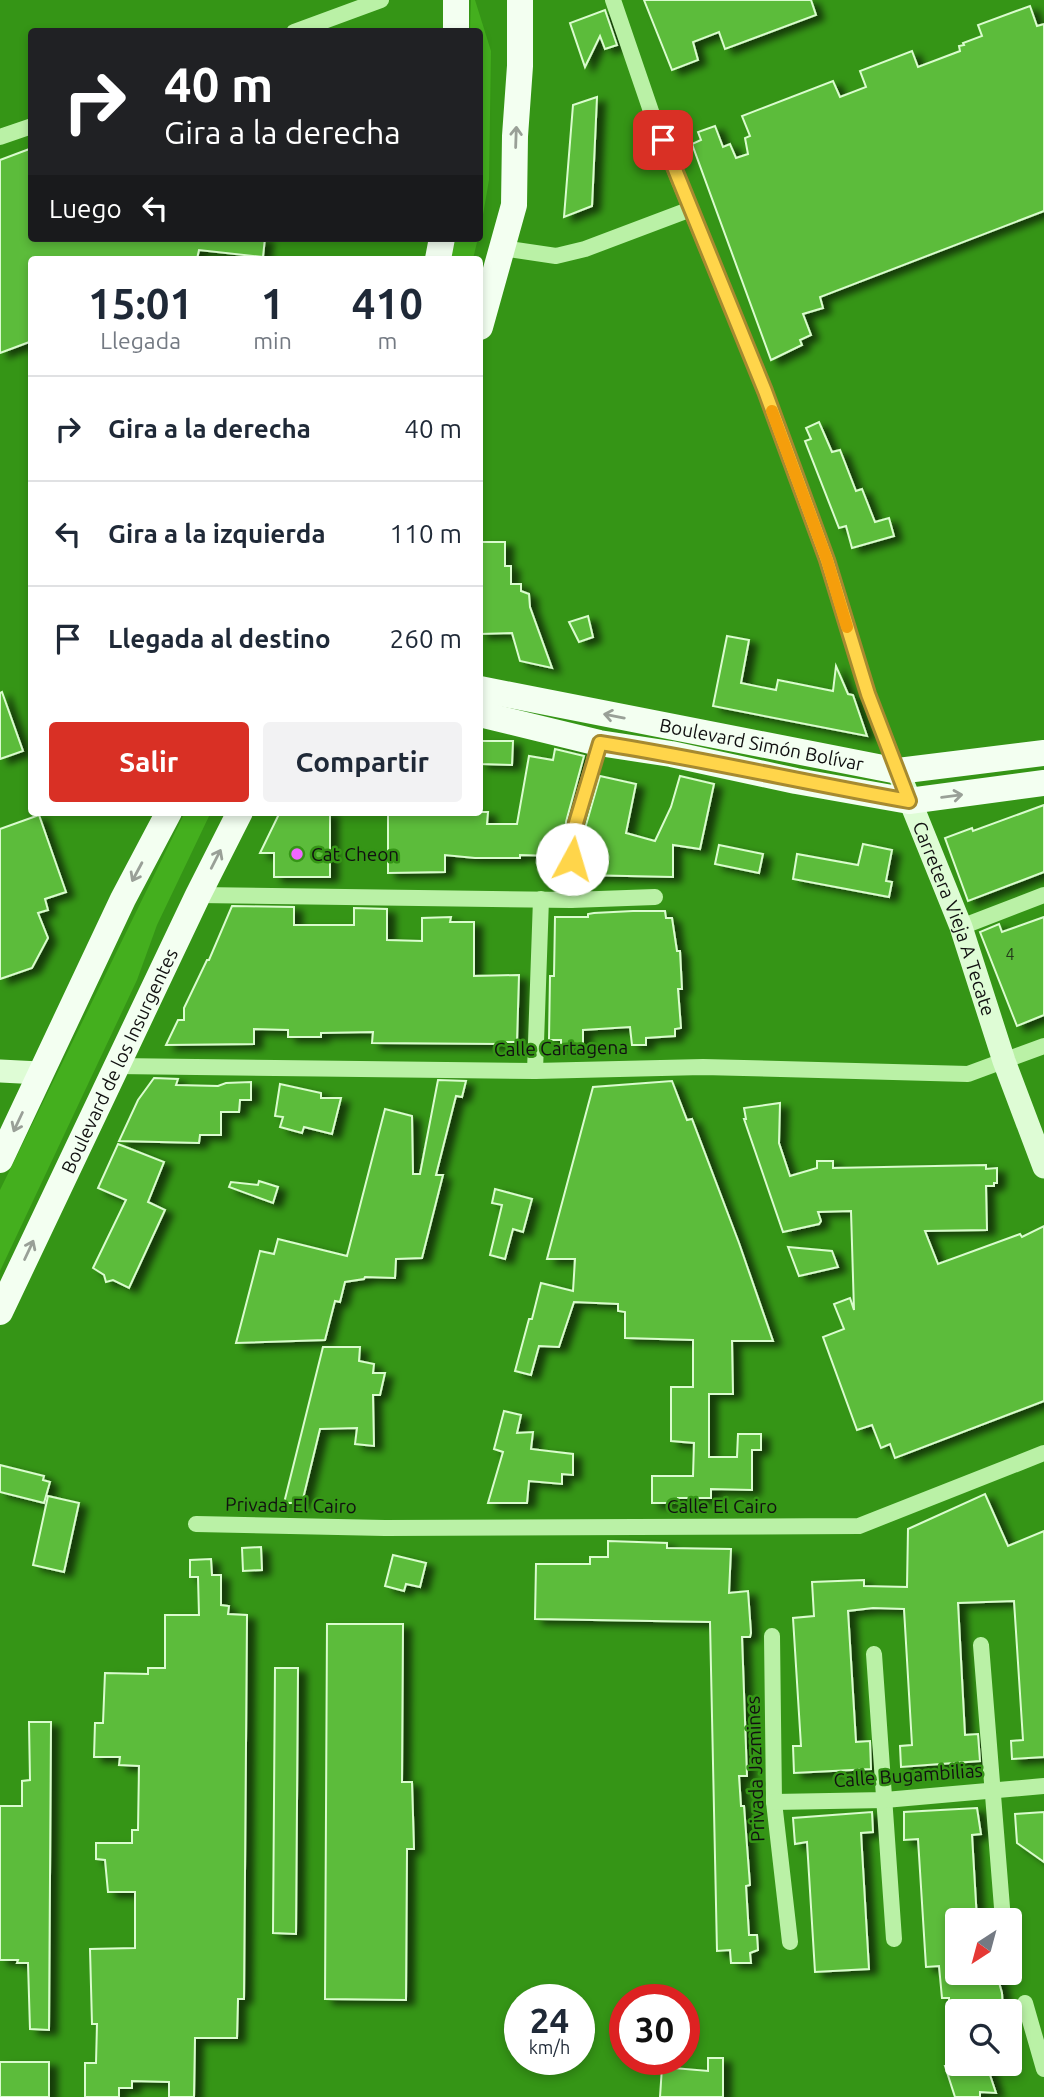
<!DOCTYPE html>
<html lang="es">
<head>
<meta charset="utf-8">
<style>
	body { margin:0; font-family:Ubuntu,sans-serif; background:#f2f2f3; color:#1f2937; height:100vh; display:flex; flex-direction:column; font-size:26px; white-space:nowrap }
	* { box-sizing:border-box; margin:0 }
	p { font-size:23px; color:#747a83 }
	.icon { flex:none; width:38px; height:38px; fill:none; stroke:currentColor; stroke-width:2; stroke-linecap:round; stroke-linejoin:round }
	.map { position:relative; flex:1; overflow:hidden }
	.drawer { position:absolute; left:28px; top:256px; width:455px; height:560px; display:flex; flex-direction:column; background:#fff; border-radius:7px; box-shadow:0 4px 10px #0003 }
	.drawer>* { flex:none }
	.top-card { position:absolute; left:28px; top:28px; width:455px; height:214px; border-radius:7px; box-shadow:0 4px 10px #0003; background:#202124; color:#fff; overflow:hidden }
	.needle { width:46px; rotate:216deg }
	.tools { position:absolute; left:945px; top:1908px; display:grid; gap:14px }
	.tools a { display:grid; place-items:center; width:77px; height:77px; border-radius:7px; background:#fff; box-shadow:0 4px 10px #0003; font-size:35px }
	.speed { position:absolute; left:504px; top:1984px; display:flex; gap:14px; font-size:35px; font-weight:700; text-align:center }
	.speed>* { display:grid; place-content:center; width:91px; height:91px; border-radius:50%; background:#fff; box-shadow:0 4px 10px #0003; line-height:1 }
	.speed small { font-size:18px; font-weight:400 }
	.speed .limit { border:10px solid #d22; background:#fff; color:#111 }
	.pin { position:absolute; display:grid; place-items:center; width:60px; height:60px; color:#fff; margin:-30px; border-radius:14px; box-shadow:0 4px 10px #0006 }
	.me { position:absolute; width:77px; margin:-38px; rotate:6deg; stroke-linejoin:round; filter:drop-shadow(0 0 5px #0008) }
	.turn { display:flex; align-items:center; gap:24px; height:147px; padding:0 21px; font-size:32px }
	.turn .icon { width:91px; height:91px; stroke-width:2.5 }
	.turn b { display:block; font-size:49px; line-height:60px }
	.then { display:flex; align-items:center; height:66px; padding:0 21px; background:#0003; gap:14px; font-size:26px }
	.eta { display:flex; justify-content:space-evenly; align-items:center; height:119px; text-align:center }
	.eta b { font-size:42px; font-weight:700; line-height:49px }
	.primary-button { display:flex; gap:14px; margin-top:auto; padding:14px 21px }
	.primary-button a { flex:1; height:80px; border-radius:7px; background:#d93025; color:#fff; font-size:28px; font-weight:700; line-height:80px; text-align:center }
	.primary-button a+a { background:#f2f2f3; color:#1f2937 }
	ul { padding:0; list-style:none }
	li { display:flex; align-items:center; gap:21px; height:105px; padding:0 21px; border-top:2px solid #e0e1e3 }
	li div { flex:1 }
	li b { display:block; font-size:26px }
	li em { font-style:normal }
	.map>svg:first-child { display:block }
	.green { fill:#44af1e }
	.building { fill:#5bbc3a; stroke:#dafcce; stroke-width:2; filter:url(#shadow) }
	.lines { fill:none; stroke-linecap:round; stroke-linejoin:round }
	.street { stroke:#baf1a6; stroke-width:16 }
	.secondary { stroke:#defcd5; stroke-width:23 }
	.primary { stroke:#f3fff1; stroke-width:26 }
	.oneway { stroke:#99a097 }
	.route-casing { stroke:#a68a30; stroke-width:18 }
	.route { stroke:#ffd54a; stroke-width:12 }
	.slow { stroke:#f59e0b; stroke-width:12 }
	.poi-dot { fill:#f067ff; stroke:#359516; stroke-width:2.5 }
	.labels { text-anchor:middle; stroke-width:5; stroke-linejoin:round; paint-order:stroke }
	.number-label { font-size:16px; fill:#243c1b }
	.street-label { font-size:19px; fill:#111; stroke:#359516 }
	.poi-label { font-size:19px; fill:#111; stroke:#359516; text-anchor:start }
</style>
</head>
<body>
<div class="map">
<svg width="1044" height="2097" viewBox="0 0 1044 2097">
	<defs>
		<filter id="shadow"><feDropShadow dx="8" dy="4.5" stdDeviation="3.5" flood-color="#0009"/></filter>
	</defs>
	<rect width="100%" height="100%" fill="#359516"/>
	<g class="green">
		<path d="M471,0H475L491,51L489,180L480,232V32L470,31Z"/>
		<path d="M447,238H478L473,259H443Z"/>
		<path d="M185,812H211L157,925L137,980L0,1271V1190Z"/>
	</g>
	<g class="building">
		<path d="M644,0H811L816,15L725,49L719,32L693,42L698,60L672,70Z"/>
		<path d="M1030,6L1037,26L1044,24V211L820,297L823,308L803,314L811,335L800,340L802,345L771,360L692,144L701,140L698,132L715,126L723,147L730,144L736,158L748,154L745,138L750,136L742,116L833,81L840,97L866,87L860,71L912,51L918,67L960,51L959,46L964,45L963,43L982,36L978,25Z"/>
		<path d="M605,10L617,45L605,49L600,36L585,67L570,23Z"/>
		<path d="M597,97L592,206L564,217L573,105Z"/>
		<path d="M32,148V238H265L263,257L199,250L197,259H32V341L0,353V160Z"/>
		<path d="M819,422L832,452L840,450L856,491L862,489L875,522L889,518L894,536L852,548L846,526L839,528L805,441L811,439L806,428Z"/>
		<path d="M480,542H505V566H511V584H521V591L529,594L530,607L552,668L520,661L512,633L480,634Z"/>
		<path d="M588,616L593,637L579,642L569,622Z"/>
		<path d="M727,636L749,640L741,683L776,690L778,680L833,691L836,666L848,694L853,695L867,736L713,706Z"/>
		<path d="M2,692L23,751L0,759V693Z"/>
		<path d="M480,741H513L512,765L480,764Z"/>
		<path d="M555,749L584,756L566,822L562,858L565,867L561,874H553L554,856L520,855V858H475L445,855V872L388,873V812H488L487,824H517L529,756L553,760Z"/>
		<path d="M600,776L636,784L626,833L655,841L671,807L680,776L714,784L700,849L673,845V877L582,875L579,866L582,860L586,825Z"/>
		<path d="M1044,805V872L968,901L945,838L972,828L973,831Z"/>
		<path d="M280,812H330V877H274V853H260Z"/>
		<path d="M39,815L66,892L45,899L48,910L38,913L48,938L32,968L0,979V829Z"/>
		<path d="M863,844L892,850L886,881L892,882L889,897L793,879L797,854L858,865Z"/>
		<path d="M719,845L763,854L759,873L715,864Z"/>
		<path d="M232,906L294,907V925H354V908L387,909V940L422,941V918L451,917L450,922H474V976L519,975L517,1042H504L503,1044L372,1043L373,1032L321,1033V1037H288V1030L254,1029V1044L166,1045L178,1020H184V1008L207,960H209Z"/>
		<path d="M633,911H665L666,918H672L677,951H680L682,989H678L681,1028L675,1029V1036L646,1038V1045H632L630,1027L583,1030V1045H561V1040H549L550,976H554L555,917H588V914L594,913Z"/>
		<path d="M1044,917V1015L1017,1026L980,932L999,924L1002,932Z"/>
		<path d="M154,1078L178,1079L176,1085L218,1086L226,1083L251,1082V1100H240L239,1112H221V1135H200L199,1143L119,1141L138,1100Z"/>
		<path d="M438,1080L466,1081L462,1097L456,1096L436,1175H443L422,1258L396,1259L395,1278L365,1277L364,1279L345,1282L340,1302L335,1301L325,1340L236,1343L260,1251L274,1254L278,1239L347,1256L385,1109L412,1116L413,1174H420Z"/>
		<path d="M672,1081L687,1120L692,1119L739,1243L773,1341H732L733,1394H709V1457H737L738,1434H761V1450H752V1490L711,1489V1498H678V1503H652V1476H693L694,1443L671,1441V1387H693V1340L625,1338V1312L618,1311V1304L574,1302L559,1347L539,1346L531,1375L515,1371L529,1319H532L541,1283L573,1291L575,1259H547L593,1087Z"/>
		<path d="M280,1084L321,1093V1098H341L332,1134L304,1127L302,1133L280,1127L283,1117L275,1116Z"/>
		<path d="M780,1103L779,1143L790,1176L817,1168V1161H833V1168L986,1165V1169L997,1168V1183H994V1186H986L987,1230L925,1231L938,1264L1020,1234L1022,1237L1044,1226V1401L895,1458L890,1444L881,1448L872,1425L857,1430L823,1337L844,1329L834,1304L850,1298L854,1310L851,1211L818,1212L821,1221L819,1224L783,1232L744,1119H746L744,1108Z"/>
		<path d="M118,1144L164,1162L148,1202L165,1210L129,1288L113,1280L106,1282L104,1275L93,1268L126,1200L98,1188Z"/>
		<path d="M259,1181L278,1187L273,1203L229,1187L231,1182L258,1185Z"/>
		<path d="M495,1189L532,1199L523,1232L513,1229L505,1259L490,1255L502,1205L492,1203Z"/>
		<path d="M788,1247L832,1251L838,1267L799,1276Z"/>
		<path d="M323,1347H360L359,1361L374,1364L373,1373H385L380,1395H373L374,1446L355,1444L357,1428L320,1429L302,1503H284Z"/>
		<path d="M504,1411L521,1415L517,1433L533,1432L531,1449L573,1454V1475L562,1474V1484L529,1481L527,1503H488L503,1452L494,1449Z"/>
		<path d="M0,1465L44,1476L43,1480L50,1482L44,1503L0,1492Z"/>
		<path d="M985,1494L1008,1546L1044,1531V1757L1012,1759L1011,1741L1023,1740L1014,1601L958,1603L965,1735L978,1734L980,1761L901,1767L900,1746L912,1745L904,1609L873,1608L848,1611L856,1742L870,1741L871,1769L794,1773L793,1746H801L793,1618L814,1616L812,1582L864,1580V1586L907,1587L908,1529Z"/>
		<path d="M48,1496L79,1503L64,1572L33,1565Z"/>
		<path d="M608,1541L667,1543V1548L731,1549L729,1593L748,1591L751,1633L750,1637H742L747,1776H739L741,1806H744L750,1885L746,1886L749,1935H757L758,1950L750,1953L751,1963H731L730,1950L717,1951L710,1622L535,1619L536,1564H590V1557H608Z"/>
		<path d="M261,1547L262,1570L243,1571L242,1548Z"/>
		<path d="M393,1555L426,1563L420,1587L406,1584L404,1591L385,1586Z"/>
		<path d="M211,1559L212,1575H221V1605L229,1606L228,1614L247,1615L244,1999H238L237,2038H195L194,2097H169V2082L132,2081V2088H119V2097H85V2063H96L97,2024H92L90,1949L135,1948V1892H108L105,1860L96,1859V1843H132V1830H138L139,1766L119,1765L120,1757H94L95,1723H103L105,1673L148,1674V1668H165V1615H199L198,1577H190V1560Z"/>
		<path d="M327,1624H403L402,1782H412L414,1849H407L406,2000L325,1999Z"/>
		<path d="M275,1668H298L296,1934L273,1933Z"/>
		<path d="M29,1722H51L49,2030L30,2029L28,1963H17L18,1960H0V1806H22V1781L30,1780Z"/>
		<path d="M977,1808L981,1834L972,1835L977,1920H957V1972H996L1002,1993L1003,2011H949V1998H942L939,1966L926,1967L918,1839L904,1840V1812Z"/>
		<path d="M872,1812L873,1832L861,1833L869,1969L815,1972L807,1842L795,1844L793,1818Z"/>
		<path d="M1044,1812V1862L1017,1843L1015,1814Z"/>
		<path d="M708,2058H723V2097H660L662,2067L708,2071Z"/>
		<rect x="0" y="2062" width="49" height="35"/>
		<path d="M949,2063H986L996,2093L980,2092V2097H955L945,2066H949Z"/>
	</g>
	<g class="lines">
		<g class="street">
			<path d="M613,0L653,117L765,391L827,560L868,694L898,771"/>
			<path d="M294,32L381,0"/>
			<path d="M0,137L32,126"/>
			<path d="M502,248L556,256L585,249L691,209"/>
			<path d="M572,859L576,823L599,743"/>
			<path d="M198,895L571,900L655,897"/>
			<path d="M571,900L572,874"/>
			<path d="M961,927L1044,895"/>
			<path d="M116,1066L535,1071L703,1067L968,1074L1044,1046"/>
			<path d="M535,1071L541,899"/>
			<path d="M196,1524L385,1528L859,1526L1044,1453"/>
			<path d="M772,1636L774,1802L790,1942"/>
			<path d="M981,1645L1003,1920"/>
			<path d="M874,1654L894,1939"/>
			<path d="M774,1802L885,1800L1044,1786"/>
			<path d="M1025,2003L1044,2069"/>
		</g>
		<g class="secondary">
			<path id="s1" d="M898,771L961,927L1004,1061L1044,1167"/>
			<path d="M0,1071L40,1073"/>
		</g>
		<g class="primary">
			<path d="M456,0V32"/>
			<path d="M438,259L442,238"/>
			<path d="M480,327L514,205L515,136L520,66V0"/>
			<path id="s2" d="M480,689L898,771L1044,753"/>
			<path d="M480,714L599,743L671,754L796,781L909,801L1044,783"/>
			<path d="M0,1160L123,899L169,812"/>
			<path id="s3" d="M0,1312L198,895L240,812"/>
		</g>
	</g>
	<defs><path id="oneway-shaft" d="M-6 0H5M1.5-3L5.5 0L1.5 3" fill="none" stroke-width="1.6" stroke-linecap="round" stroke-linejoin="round" transform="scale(1.75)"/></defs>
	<g class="oneway">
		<use href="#oneway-shaft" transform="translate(516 137) rotate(-88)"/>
		<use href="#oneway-shaft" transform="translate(614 716) rotate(-169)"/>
		<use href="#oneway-shaft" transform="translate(952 796) rotate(-7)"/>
		<use href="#oneway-shaft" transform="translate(216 859) rotate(-63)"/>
		<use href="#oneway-shaft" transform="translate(137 872) rotate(118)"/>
		<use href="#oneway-shaft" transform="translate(18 1122) rotate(115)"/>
		<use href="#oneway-shaft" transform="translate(29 1250) rotate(-65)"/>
	</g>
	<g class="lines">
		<g class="route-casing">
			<path id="route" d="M572,859L576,823L600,743C703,759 806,783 909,801L868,694L827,560L765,391L663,140"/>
		</g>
		<use href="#route" class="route"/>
		<path class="slow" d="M772,411L827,560L847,627"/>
	</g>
	<circle class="poi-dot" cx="297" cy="854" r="7"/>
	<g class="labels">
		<g class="number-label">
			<text x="1010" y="960">4</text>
		</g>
		<g class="street-label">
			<text dy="7" stroke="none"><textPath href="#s2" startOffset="287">Boulevard Simón Bolívar</textPath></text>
			<text dy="7" stroke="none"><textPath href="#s1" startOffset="158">Carretera Vieja A Tecate</textPath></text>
			<text transform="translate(561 1048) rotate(-1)" y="7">Calle Cartagena</text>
			<text dy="7" stroke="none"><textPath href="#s3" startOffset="278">Boulevard de los Insurgentes</textPath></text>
			<text transform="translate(291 1505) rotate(1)" y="7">Privada El Cairo</text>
			<text x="722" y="1513">Calle El Cairo</text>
			<text transform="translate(755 1769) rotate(-92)" y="7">Privada Jazmines</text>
			<text transform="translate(908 1775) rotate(-4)" y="7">Calle Bugambilias</text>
		</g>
		<g class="poi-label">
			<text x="311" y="861">Cat Cheon</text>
		</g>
	</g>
</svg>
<div class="tools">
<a><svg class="needle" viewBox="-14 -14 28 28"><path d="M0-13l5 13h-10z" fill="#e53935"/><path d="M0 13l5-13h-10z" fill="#747a83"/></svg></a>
<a><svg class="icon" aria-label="search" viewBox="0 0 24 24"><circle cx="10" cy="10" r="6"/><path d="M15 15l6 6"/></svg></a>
</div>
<div class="speed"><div>24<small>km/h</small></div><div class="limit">30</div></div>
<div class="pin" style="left:663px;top:140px;background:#d93025"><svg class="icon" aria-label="arrive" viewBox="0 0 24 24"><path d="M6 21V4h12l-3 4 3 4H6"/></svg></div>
<svg class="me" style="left:572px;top:859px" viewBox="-20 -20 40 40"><circle r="19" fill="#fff"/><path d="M0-13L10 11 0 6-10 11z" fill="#ffd54a"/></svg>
<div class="top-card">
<div class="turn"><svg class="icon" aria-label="right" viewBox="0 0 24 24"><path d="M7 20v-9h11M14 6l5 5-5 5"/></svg><div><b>40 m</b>Gira a la derecha</div></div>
<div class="then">Luego<svg class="icon" aria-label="left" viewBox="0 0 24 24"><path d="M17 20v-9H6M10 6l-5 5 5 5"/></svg></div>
</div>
<section class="drawer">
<div class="eta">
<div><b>15:01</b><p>Llegada</p></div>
<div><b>1</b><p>min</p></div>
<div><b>410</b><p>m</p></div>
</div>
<ul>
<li><svg class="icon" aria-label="right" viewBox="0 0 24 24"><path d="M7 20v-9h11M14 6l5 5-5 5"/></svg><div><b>Gira a la derecha</b></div><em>40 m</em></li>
<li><svg class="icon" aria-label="left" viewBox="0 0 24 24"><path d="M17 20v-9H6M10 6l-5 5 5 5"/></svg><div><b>Gira a la izquierda</b></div><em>110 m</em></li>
<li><svg class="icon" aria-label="arrive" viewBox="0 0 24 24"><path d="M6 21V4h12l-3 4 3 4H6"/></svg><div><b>Llegada al destino</b></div><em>260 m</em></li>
</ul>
<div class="primary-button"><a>Salir</a><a>Compartir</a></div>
</section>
</div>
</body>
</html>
